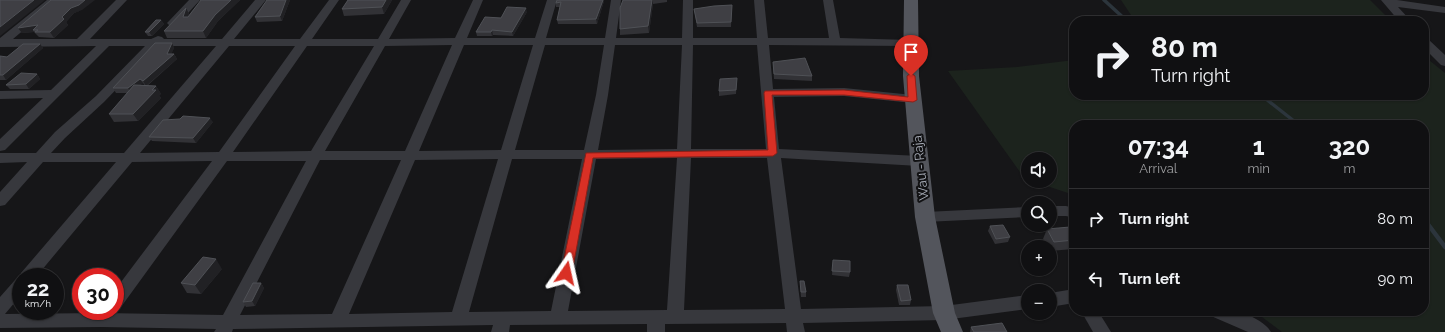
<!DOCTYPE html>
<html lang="en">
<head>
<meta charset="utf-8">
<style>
	body { margin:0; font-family:Raleway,sans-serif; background:#19191b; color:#f1f3f6; height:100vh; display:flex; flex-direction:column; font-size:15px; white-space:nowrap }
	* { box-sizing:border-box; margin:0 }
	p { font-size:13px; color:#9c9d9f }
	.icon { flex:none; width:22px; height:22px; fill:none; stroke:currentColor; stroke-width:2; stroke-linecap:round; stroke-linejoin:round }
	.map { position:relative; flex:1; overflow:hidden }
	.panel { position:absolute; left:1069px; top:120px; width:360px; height:196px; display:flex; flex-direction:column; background:#101012; border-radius:16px; box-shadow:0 1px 3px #0004,0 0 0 1px #303032 }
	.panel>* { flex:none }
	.top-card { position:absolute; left:1069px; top:16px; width:360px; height:84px; border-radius:16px; box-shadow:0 1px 3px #0004,0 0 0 1px #303032; background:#101012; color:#f1f3f6; overflow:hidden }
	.controls { position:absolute; left:1021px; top:152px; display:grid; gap:8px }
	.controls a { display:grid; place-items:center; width:36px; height:36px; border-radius:50%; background:#101012; box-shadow:0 1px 3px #0004,0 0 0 1px #303032; font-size:20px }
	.speed { position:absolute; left:12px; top:268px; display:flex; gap:8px; font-size:20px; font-weight:700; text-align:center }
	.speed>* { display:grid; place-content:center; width:52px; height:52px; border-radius:50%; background:#101012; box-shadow:0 1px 3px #0004,0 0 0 1px #303032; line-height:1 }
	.speed small { font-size:10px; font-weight:400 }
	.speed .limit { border:6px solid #d22; background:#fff; color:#111 }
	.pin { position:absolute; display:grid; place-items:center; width:34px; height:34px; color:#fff; margin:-41px -17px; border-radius:50% 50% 50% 0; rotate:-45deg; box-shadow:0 0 4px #0007 }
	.pin .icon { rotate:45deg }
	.me { position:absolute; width:44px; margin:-22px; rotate:11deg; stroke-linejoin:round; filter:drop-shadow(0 0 3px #0008) }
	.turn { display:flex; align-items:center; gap:14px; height:84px; padding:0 16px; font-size:18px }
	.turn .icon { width:52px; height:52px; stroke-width:2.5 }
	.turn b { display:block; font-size:28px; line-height:34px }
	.eta { display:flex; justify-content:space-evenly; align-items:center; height:68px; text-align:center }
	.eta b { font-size:24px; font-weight:700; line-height:28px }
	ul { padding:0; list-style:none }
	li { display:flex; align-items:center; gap:12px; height:60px; padding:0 16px; border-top:1px solid #303032 }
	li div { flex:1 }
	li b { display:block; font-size:15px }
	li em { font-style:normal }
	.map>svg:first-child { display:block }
	.green { fill:#1c231d }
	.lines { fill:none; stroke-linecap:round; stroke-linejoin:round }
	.stream-far1 { stroke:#2c353c; stroke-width:3.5 }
	.stream { stroke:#2c353c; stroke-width:4.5 }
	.minor { fill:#37383d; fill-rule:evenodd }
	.major { fill:#53555c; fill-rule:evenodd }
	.wall { fill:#323236; fill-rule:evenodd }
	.shaded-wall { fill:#212124 }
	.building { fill:#3f3f44; stroke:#4f5156 }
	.route { fill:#d93025; stroke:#8d1f18 }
	.labels { text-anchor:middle; stroke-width:4; stroke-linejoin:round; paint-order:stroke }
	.street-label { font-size:13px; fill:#a8adb8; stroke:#111113 }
</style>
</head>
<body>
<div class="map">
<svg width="1445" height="332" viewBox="0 0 1445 332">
	<rect width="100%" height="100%" fill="#161618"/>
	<g class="green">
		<path d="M1121,0H1370L1391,21H1135Z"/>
		<path d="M1424,56L1445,73V332H1282L1258,314L1251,311H1424V125H1074V195L1032,181H1050V159H1028V180L1025,179L948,71L1017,67L1074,60V95H1424Z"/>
	</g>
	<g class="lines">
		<g class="stream-far1">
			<path d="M1104,0L1127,21"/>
			<path d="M1261,95L1299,125"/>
		</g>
		<path class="stream" d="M1424,219L1445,247"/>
		<g class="minor">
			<path d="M47,0H59L13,39H77L116,0H127L90,39H151L158,36L162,37L164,39H222L255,0H266L234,39H300L329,0H339L312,39H378L401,0H411L389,39L455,38L473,0H483L467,38H535L547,0H557L546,38H605L611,0H621L616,38H682L683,0H693V38H757L754,0H764L768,38H829L823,0H833L840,38L911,40L915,41L917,43L915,45L911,46L769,45L773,89L844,88L913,95L917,96L919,99L917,102L913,103L844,96L774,97L779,149L919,156L924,158L926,161L924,164L919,166L781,158L801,309L944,306L1028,295V309L944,320L803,323L805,332H787L786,323L665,324V332H647V324L510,325L509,332H491L493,325L233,329L232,332H214L216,329L102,327L0,328V297L15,280L20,278L21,273L116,162H43L5,205L0,206V192L27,162L0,163V153H36L55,132L96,96L145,46H109L5,150L0,151V139L43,98L0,99V91L51,90L96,46L0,47V38ZM452,45L405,151H325L385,46ZM464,45H533L501,150L419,151ZM545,45H604L596,95L584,150H515ZM615,45H682L677,149L598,150L608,95ZM693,45H757L766,149H691ZM158,46H216L124,153H51L65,138L104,102ZM229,46H295L219,152L140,153ZM307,46H374L311,151L233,152ZM677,158L667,310L568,311L596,159ZM691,158H767L785,309L684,310ZM498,159L452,312L349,314L415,160ZM512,159H582L551,311L469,312ZM320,160H401L332,314L240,315ZM212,161L115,290V309L121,307L227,161H306L223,315L102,313L5,314L21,295V277H36L132,162Z"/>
			<path d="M189,0H200L177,25H169L167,23L169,21Z"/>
			<path d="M1381,0H1397L1445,7V13L1398,7L1411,21H1399Z"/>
			<path d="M1424,38L1428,39L1445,55V66L1441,65L1424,48Z"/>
			<path d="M1050,206H1066L1074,208V218L1066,216H1050Z"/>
			<path d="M1028,207V217L925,222L920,221L918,217L920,213L925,212Z"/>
			<path d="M1074,289V303L1050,307V293Z"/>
			<path d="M1081,311H1098L1111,332H1093Z"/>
			<path d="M1209,311C1217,311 1225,310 1234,311C1245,312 1266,322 1271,332H1248L1211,316Z"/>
		</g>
		<path class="major" d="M904,0H918L919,76L935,217L955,313L963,332H941L933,313L915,217L903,76Z"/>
	</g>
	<g class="wall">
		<path d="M201,0H240L218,21L206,38H167L164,31L186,8L189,14L188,16Z"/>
		<path d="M267,0H290L282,21L257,22L255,17Z"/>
		<path d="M348,0H392L384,14L344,16L342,9Z"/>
		<path d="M557,0L604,1L597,24H558L557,20L560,7H556V3Z"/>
		<path d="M623,0H667V2L653,4L649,33L620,35V29Z"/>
		<path d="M732,5L731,27H697L694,9Z"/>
		<path d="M82,10L74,13L66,22L68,25L54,38L39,37L34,32L22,33L18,28Z"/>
		<path d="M527,12L513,36L493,35L492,36H477L476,32L501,18Z"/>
		<path d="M161,20L164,24L152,36H148L145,32Z"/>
		<path d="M172,43L174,48L171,54H174L177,59L147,86H156L161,94L159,95L161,98L138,121L114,122L109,114L128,93H116L113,88ZM143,83L145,86L140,85Z"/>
		<path d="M40,44L43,48L6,80H0V56L7,57Z"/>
		<path d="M773,62L812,76V81L774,79Z"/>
		<path d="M37,74L40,79L29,89H10L6,85Z"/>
		<path d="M737,78L736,94L719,96V91Z"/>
		<path d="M213,122L196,143L152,141L149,137Z"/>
		<path d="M990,226L1010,237L1008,242L995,244L988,231Z"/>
		<path d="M1047,229L1074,234V247L1073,249L1050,251V247H1048L1043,239Z"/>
		<path d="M833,260L850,272L849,277L832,275Z"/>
		<path d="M222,269L201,294L187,293L181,283Z"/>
		<path d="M800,281L806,292V297H801L800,286Z"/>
		<path d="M261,283L264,288L255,306L246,307L243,302Z"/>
		<path d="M897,285L911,300L910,305H899L896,290Z"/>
		<path d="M971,327L1007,332H970Z"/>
	</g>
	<g class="shaded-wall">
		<path d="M34,0H45L0,36V27Z"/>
		<path d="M85,0H95L82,10L74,13L66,22L68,25L54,38L50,32L62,17L71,8Z"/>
		<path d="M231,0H240L218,21L206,38L203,31L215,15Z"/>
		<path d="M286,0H290L282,21L280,16Z"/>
		<path d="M386,0H392L384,14L382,7Z"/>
		<path d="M603,0H604V1L597,24L596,19Z"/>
		<path d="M652,0H653V4L649,33L648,26Z"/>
		<path d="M186,8L189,14L186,23L183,17Z"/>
		<path d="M526,8L527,12L513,36L512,32Z"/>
		<path d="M161,20L164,24L152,36L149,32Z"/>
		<path d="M38,25L33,30L34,32L22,33L18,28Z"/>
		<path d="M492,30L493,35L492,36L491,32Z"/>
		<path d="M172,43L174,48L169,59L167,54Z"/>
		<path d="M40,44L43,48L6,80L3,75Z"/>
		<path d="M174,54L177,59L146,86L143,81Z"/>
		<path d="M37,74L40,79L29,89L26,84Z"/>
		<path d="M140,79L143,83L131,93L128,88Z"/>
		<path d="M156,86L161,94L159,95L161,98L138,121L133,114Z"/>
		<path d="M210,118L213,122L196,143L193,138Z"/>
		<path d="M216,259L222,269L201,294L195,285Z"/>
		<path d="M261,283L264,288L255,306L252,301Z"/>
	</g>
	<g class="building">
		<path d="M0,0H34L0,27Z"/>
		<path d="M51,0H85L79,5L71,8L62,17L64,19L50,32H35L38,30H33L38,25L18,28Z"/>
		<path d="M201,0H231L215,15L203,31H164L186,8L183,17H188Z"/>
		<path d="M267,0H286L280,16L255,17Z"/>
		<path d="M348,0H386L382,7L342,9Z"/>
		<path d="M557,0H603L596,19L557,20L561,2L556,3Z"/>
		<path d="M623,0H652L648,26L620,29V8Z"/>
		<path d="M732,5L731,22L697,23L694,9L714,6Z"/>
		<path d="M507,7L526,8L512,32L492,30L491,32H476L485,17L501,18Z"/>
		<path d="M156,20H161L149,32H145Z"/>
		<path d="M155,43H172L167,54H174L143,81L140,79L128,88H113Z"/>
		<path d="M23,44H40L3,75H0V56L7,57Z"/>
		<path d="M805,58L812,76L774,74L773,62Z"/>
		<path d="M21,73L37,74L26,84L6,85Z"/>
		<path d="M737,78L736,90L719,91L720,79Z"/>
		<path d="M134,85L156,86L152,90H156L133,114H109Z"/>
		<path d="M183,116L210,118L193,138L149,137L163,120L180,119Z"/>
		<path d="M1003,225L1010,237L996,239L990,226Z"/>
		<path d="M1070,227L1074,234V240L1054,242L1047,229Z"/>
		<path d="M203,257L216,259L195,285L181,283Z"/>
		<path d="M833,260L850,261V272L832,271Z"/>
		<path d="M800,281H804L806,292H801Z"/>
		<path d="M253,283H261L252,301L243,302Z"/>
		<path d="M897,285H908L911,300L901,301Z"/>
		<path d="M1002,323L1007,332H974L971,327Z"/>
	</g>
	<path class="route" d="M911,73L915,76L917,100L913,102L844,95H772L777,153L773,156L593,158L572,273L570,276H563L561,273L586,153L768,150L764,93L765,91L844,90L908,97L907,76Z"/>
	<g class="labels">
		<g class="street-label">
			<text transform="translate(920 168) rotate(-96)" y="5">Wau - Raja</text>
		</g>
	</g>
</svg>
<div class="controls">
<a><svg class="icon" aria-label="sound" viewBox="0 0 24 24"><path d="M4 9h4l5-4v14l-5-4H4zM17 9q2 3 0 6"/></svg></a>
<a><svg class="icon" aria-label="search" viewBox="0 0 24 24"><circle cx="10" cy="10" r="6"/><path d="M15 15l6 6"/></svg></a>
<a>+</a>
<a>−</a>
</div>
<div class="speed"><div>22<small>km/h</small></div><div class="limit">30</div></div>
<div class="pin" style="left:911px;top:76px;background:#d93025"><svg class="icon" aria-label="arrive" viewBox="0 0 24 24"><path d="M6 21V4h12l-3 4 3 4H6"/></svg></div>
<svg class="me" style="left:566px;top:273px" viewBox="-20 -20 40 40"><path d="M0-17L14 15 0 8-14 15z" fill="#d93025" stroke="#fff" stroke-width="4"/></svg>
<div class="top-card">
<div class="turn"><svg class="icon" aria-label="right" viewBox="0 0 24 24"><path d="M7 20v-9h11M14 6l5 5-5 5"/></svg><div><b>80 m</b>Turn right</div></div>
</div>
<section class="panel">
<div class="eta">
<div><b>07:34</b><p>Arrival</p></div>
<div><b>1</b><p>min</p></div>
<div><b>320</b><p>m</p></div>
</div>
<ul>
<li><svg class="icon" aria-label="right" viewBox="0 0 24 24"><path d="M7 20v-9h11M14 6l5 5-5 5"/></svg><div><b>Turn right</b></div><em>80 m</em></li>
<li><svg class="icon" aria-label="left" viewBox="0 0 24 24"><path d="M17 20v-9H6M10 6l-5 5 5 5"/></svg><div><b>Turn left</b></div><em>90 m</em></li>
</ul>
</section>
</div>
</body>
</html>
